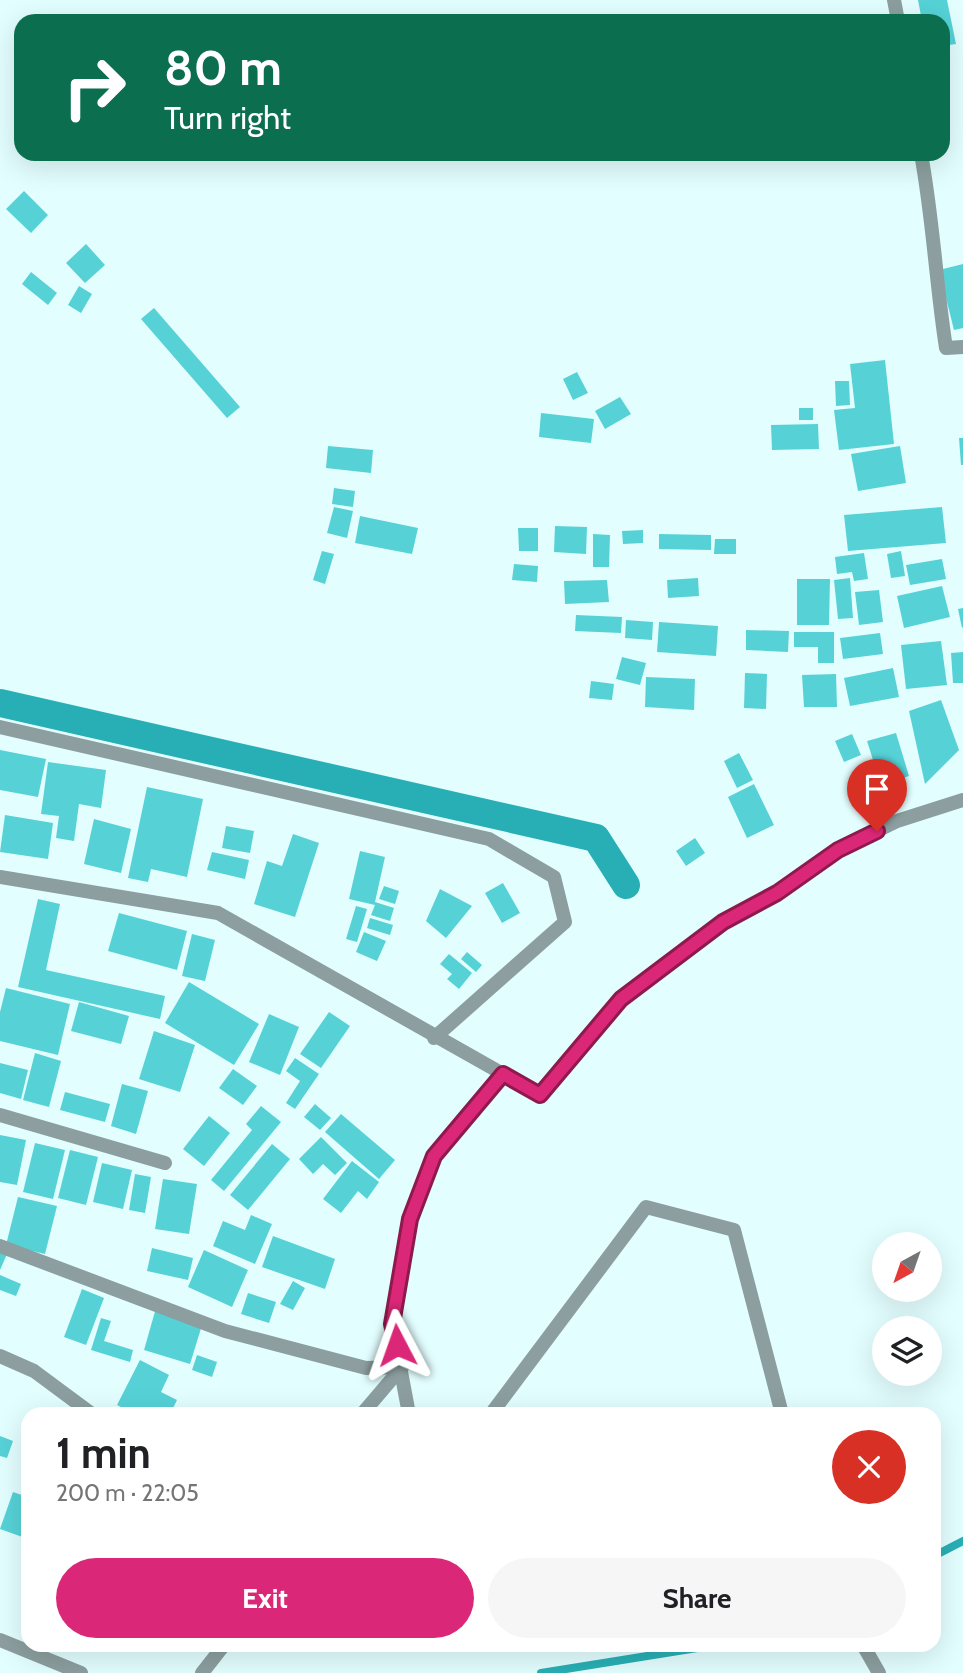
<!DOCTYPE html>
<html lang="en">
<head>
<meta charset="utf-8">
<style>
	body { margin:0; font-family:Cabin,sans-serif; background:#f6f6f6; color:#202124; height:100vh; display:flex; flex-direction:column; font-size:26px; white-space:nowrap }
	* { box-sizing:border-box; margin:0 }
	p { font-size:23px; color:#757577 }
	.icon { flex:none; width:38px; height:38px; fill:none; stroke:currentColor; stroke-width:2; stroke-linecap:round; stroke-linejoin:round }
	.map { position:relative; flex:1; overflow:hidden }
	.panel { position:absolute; left:21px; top:1407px; width:920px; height:245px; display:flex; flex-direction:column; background:#fff; border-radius:21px; box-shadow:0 7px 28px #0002 }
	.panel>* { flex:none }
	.banner { position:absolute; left:14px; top:14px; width:936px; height:147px; border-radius:21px; box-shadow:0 7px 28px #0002; background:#0b6e4f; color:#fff; overflow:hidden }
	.needle { width:46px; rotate:220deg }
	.fabs { position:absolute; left:872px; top:1232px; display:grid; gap:14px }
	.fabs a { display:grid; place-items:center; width:70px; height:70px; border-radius:50%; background:#fff; box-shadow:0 7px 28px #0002; font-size:35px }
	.pin { position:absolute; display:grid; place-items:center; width:60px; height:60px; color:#fff; margin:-72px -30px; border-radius:50% 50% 50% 0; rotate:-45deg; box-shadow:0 0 7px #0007 }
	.pin .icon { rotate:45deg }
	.me { position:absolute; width:77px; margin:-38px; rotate:356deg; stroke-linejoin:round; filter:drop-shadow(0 0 5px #0008) }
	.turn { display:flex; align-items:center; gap:24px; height:147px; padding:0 35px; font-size:32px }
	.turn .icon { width:91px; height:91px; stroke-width:2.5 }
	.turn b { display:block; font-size:49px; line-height:60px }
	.round { display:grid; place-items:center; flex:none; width:74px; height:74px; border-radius:37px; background:#f6f6f6 }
	.overview { display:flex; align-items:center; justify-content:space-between; height:119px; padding:0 35px }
	h1 { font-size:42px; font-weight:700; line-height:52px }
	.cta { display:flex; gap:14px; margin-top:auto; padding:14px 35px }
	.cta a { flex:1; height:80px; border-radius:42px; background:#db2777; color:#fff; font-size:28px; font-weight:700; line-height:80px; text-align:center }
	.cta a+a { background:#f6f6f6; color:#202124 }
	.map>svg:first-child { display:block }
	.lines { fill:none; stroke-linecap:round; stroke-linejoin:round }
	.stream { stroke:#28afb5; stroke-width:8 }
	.canal { stroke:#28afb5; stroke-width:28 }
	.building { fill:#56d2d7 }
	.street { stroke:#8c9e9f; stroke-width:14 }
	.route-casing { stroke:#8e194d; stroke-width:18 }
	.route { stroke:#db2777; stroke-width:12 }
</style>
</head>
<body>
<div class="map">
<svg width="963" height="1673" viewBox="0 0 963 1673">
	<rect width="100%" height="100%" fill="#e3feff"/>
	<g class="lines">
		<g class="stream">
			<path d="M934,1556L963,1541"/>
			<path d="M541,1673L716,1645"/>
		</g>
		<path class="canal" d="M0,703L596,838L626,885"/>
	</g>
	<g class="building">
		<path d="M918,0H947L956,44L943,46V21H922Z"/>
		<path d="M24,191L48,215L31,233L6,209Z"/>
		<path d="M86,244L105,265L85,283L66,263Z"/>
		<path d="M963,264V328L954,330L939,270Z"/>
		<path d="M31,272L57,293L48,305L22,284Z"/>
		<path d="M79,286L92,294L81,313L68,305Z"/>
		<path d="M154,308L240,407L227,418L141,319Z"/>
		<path d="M885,360L894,444L839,450L834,410L855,408L850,364Z"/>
		<path d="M577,372L588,393L573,400L563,379Z"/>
		<path d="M835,381H849L850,405L836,406Z"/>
		<path d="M620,397L631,414L605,429L595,411Z"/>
		<rect x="799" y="408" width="14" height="12"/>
		<path d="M541,413L594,419L591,443L539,437Z"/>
		<path d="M818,424L819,449L772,450L771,425Z"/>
		<path d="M959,438H963V465H961Z"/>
		<path d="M328,446L373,450L371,473L326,468Z"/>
		<path d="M900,446L906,483L858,491L851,454Z"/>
		<path d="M334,488L355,491L353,507L332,504Z"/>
		<path d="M334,507L353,511L347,538L327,533Z"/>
		<path d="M942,507L946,543L848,551L844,515Z"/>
		<path d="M360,516L418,528L412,554L355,543Z"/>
		<path d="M555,526L587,527L586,554L554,552Z"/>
		<path d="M518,528H538V551H519Z"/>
		<path d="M643,530V543L623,544L622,531Z"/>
		<path d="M593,534L610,535L609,567H593Z"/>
		<path d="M659,534L711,535V550L659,549Z"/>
		<path d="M715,539H736V554H714Z"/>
		<path d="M322,551L334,554L325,584L313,580Z"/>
		<path d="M901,551L905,576L891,578L887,554Z"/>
		<path d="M864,553L868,579L854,581L852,572L837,574L835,557Z"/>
		<path d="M942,559L946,579L910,585L906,565Z"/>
		<path d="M514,564L538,566L537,582L512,580Z"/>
		<path d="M698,578L699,596L668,598L667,580Z"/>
		<path d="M850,578L853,618L838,619L834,580Z"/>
		<path d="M797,579H830L829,625H797Z"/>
		<path d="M607,580L609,602L565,604L564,581Z"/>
		<path d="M942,586L950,617L904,628L897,596Z"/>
		<path d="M879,590L883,622L859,625L855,592Z"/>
		<path d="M963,608V627L962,628L958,609Z"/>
		<path d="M576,615L622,617L621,633L575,631Z"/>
		<path d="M626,620L653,622L652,640L625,638Z"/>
		<path d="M659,622L718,626L716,656L657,652Z"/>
		<path d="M746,630L789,631L788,652L746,650Z"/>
		<path d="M794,632H834V663H818V647H794Z"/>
		<path d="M880,633L883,654L843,659L840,638Z"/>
		<path d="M941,641L947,685L906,689L901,645Z"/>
		<path d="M963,652V683H953L951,653Z"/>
		<path d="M622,657L646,663L640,685L616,679Z"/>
		<path d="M893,668L899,697L850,706L844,678Z"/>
		<path d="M745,673L767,674L766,709L744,708Z"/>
		<path d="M836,674L837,707H804L802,675Z"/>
		<path d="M646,677L695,679L694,710L645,707Z"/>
		<path d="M591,681L614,684L612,700L589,698Z"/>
		<path d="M941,700L959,750L925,784L909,711Z"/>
		<path d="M896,733L909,776L881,785L867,741Z"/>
		<path d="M852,734L861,755L844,762L835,741Z"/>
		<path d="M0,750L46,759L38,797L0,790Z"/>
		<path d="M739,753L753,780L737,788L724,761Z"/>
		<path d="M48,762L106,770L101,808L79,804L74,841L56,838L59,816L41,814Z"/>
		<path d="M754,784L774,825L747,838L728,797Z"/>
		<path d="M147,787L203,799L187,877L151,869L148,882L128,878Z"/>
		<path d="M5,815L53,823L48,859L0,852Z"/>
		<path d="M94,819L131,829L121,873L84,864Z"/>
		<path d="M226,826L254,831L250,853L222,848Z"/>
		<path d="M293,834L319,843L295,917L254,904L267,861L282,866Z"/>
		<path d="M695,838L705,853L686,866L676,851Z"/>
		<path d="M360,851L385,857L375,902L394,908L390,921L371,915L375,905L349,899Z"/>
		<path d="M212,852L249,860L245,879L207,870Z"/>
		<path d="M503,883L520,913L502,923L485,893Z"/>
		<path d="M384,886L399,891L395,904L379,899Z"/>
		<path d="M440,889L472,906L446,938L426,921Z"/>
		<path d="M38,899L60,904L46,970L165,996L160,1019L18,987Z"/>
		<path d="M356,906L367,909L357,942L346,939Z"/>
		<path d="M119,913L187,931L177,970L108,951Z"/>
		<path d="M370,918L393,925L390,935L367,928Z"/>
		<path d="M364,932L386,941L377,961L356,952Z"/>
		<path d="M192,934L215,940L205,981L182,976Z"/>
		<path d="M467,952L482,965L476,972L461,959Z"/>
		<path d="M449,954L472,973L459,989L447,979L452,974L440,964Z"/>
		<path d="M189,982L259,1024L234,1065L165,1023Z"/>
		<path d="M6,988L70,1004L58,1055L0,1041V1012Z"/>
		<path d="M79,1002L129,1016L121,1044L71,1031Z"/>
		<path d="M329,1012L350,1026L321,1068L300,1054Z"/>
		<path d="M269,1014L299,1027L280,1075L249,1062Z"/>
		<path d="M154,1031L195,1045L180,1092L139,1079Z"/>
		<path d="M35,1053L61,1061L49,1107L23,1100Z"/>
		<path d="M295,1058L319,1074L295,1109L286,1103L300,1081L286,1071Z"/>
		<path d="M0,1063L28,1070L21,1099L0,1093Z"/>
		<path d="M233,1069L257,1086L243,1105L219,1088Z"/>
		<path d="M122,1084L148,1091L136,1134L111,1126Z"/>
		<path d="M65,1092L110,1104L105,1122L60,1110Z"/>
		<path d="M315,1104L331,1118L320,1130L304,1117Z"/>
		<path d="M261,1106L281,1122L224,1191L211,1180L252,1130L246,1124Z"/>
		<path d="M341,1114L395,1160L379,1179L325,1132Z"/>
		<path d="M209,1116L230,1133L204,1166L183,1149Z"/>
		<path d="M0,1135L26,1140L17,1185L0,1182Z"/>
		<path d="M321,1137L347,1163L335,1175L323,1164L313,1174L299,1159Z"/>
		<path d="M35,1143L65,1150L53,1199L23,1192Z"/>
		<path d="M272,1144L290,1159L248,1210L230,1195Z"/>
		<path d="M70,1150L98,1157L86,1205L58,1198Z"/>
		<path d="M352,1161L379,1182L367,1199L358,1191L341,1213L323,1199Z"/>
		<path d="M102,1163L132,1170L123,1209L93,1202Z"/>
		<path d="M135,1174L151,1177L145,1213L129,1210Z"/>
		<path d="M163,1179L197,1184L189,1234L155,1229Z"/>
		<path d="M18,1197L57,1206L45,1254L6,1245Z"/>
		<path d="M251,1215L272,1224L255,1264L213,1246L223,1221L245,1230Z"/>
		<path d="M273,1236L335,1259L325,1289L262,1267Z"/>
		<path d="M152,1248L193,1258L188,1280L147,1271Z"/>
		<path d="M204,1250L248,1270L232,1307L188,1287Z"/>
		<path d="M0,1251L7,1254L0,1270Z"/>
		<path d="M0,1275L21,1284L16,1296L0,1290Z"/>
		<path d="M293,1281L305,1288L293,1310L280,1304Z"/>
		<path d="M82,1289L104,1298L86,1345L64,1337Z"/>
		<path d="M248,1293L276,1302L269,1323L241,1314Z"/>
		<path d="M156,1308L203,1322L190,1364L144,1350Z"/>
		<path d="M101,1318L111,1321L104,1341L133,1350L130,1362L91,1350Z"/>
		<path d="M197,1355L217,1362L212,1377L192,1370Z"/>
		<path d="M140,1360L169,1375L161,1392L177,1400L170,1414H135L117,1405Z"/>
		<path d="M0,1436L13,1441L7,1458L0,1456Z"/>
		<path d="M13,1492L28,1497V1539L0,1529Z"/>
	</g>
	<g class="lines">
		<g class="street">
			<path d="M894,0L898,21"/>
			<path d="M921,154C933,218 936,284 946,348L963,347"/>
			<path d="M0,727L489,839L554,877L565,922L434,1038"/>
			<path d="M0,877L218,913L503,1074L434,1156L410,1219L392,1324L409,1414"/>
			<path d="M503,1074L540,1095L621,999L723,922L777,893L838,850L897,821L963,800"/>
			<path d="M0,1115L165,1163"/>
			<path d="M0,1246L225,1331L366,1368L402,1367"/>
			<path d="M0,1356L34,1371L92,1414"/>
			<path d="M362,1414L402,1367"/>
			<path d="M491,1414L646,1207L734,1230L782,1414"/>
			<path d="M0,1640L81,1673"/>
			<path d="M863,1645L879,1673"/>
			<path d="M202,1673L224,1645"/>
		</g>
	</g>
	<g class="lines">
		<g class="route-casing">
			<path id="route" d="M397,1345L392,1324L410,1219L434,1156L503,1074L540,1095L621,999L723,922L777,893L838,850L877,831"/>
		</g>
		<use href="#route" class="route"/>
	</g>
</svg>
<div class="fabs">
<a><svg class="needle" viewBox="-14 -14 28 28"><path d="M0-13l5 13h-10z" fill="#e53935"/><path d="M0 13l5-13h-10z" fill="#757577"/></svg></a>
<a><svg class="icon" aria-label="layers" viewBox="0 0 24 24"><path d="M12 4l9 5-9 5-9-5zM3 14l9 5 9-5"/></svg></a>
</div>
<div class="pin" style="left:877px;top:831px;background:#d93025"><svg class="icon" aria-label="arrive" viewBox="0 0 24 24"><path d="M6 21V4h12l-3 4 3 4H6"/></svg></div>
<svg class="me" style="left:397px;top:1345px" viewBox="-20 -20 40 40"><path d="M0-17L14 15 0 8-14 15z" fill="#db2777" stroke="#fff" stroke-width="4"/></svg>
<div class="banner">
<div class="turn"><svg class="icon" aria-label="right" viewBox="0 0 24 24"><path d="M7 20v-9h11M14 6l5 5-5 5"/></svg><div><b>80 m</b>Turn right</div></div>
</div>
<section class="panel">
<div class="overview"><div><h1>1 min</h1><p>200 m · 22:05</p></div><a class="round" style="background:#d93025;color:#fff"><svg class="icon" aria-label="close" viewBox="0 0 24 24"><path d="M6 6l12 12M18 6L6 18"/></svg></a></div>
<div class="cta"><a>Exit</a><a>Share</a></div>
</section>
</div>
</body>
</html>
